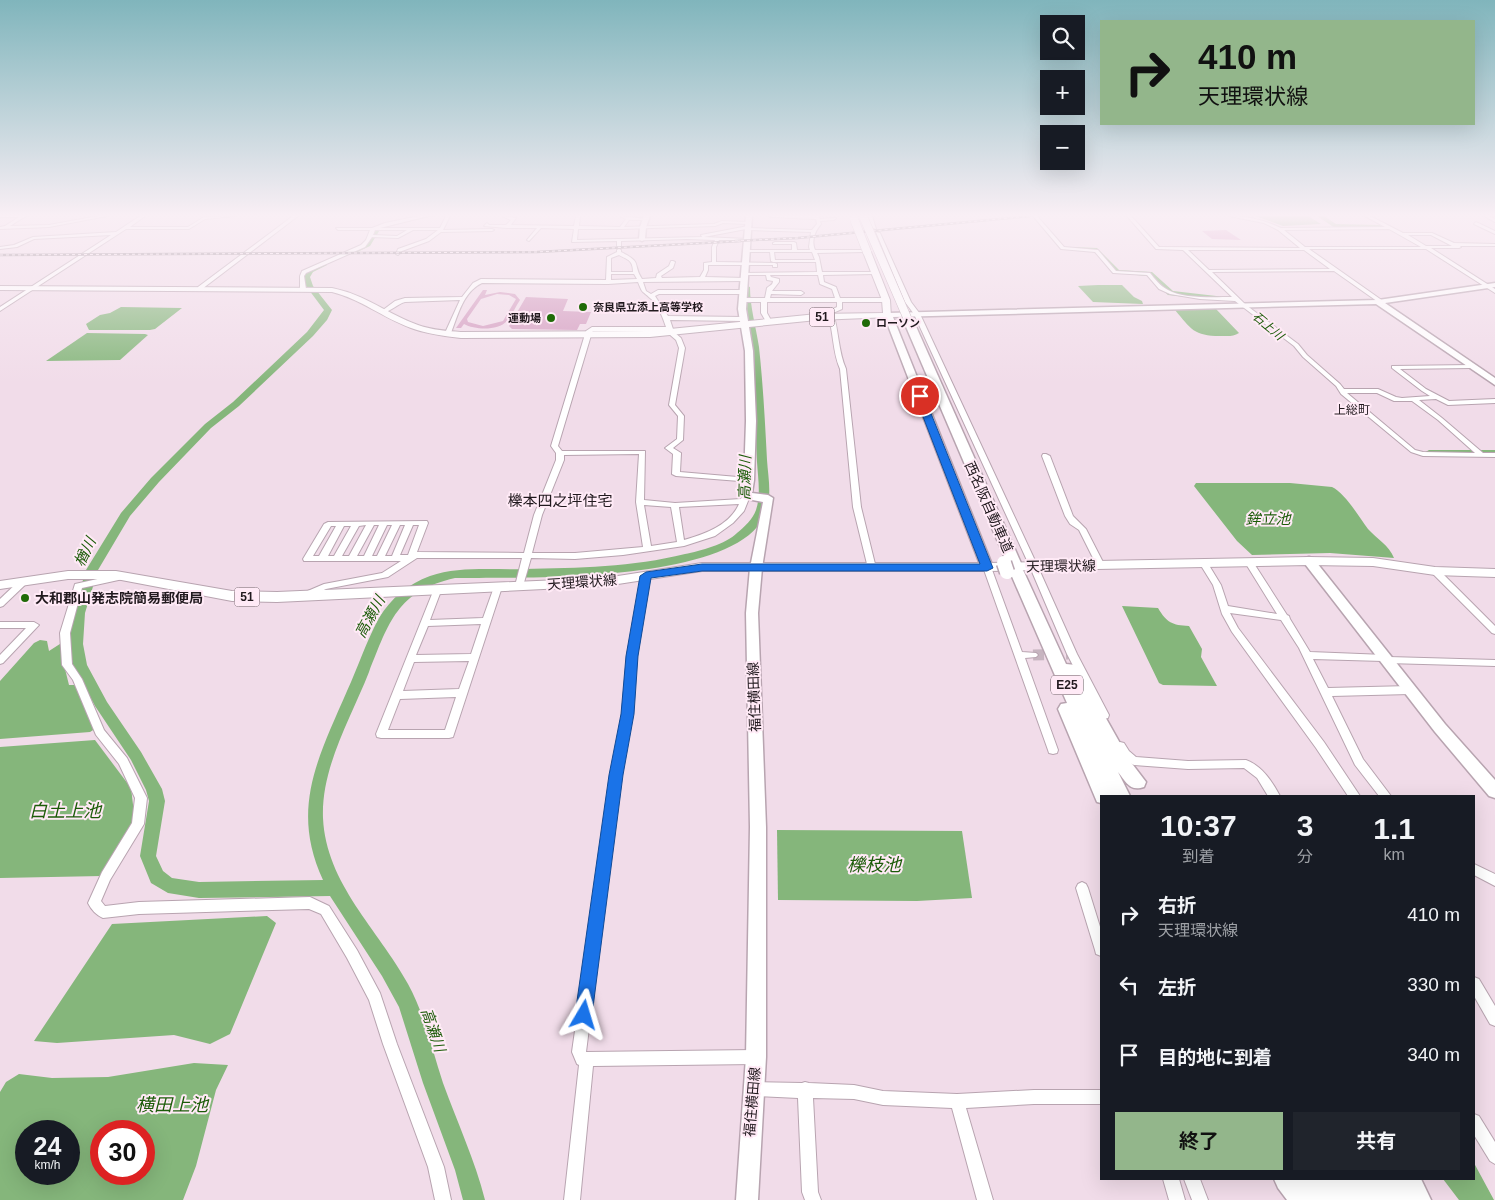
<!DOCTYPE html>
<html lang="ja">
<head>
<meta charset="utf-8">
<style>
	body { margin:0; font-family:Arial,"Noto Sans JP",sans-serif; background:#20242c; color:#f1f3f6; height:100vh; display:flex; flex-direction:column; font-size:19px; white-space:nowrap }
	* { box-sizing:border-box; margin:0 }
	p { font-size:16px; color:#9ea1a6 }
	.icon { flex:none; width:28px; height:28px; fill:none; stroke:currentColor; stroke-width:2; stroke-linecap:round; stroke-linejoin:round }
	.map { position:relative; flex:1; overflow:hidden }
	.details { position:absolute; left:1100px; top:795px; width:375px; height:385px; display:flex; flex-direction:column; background:#171b24; border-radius:0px; box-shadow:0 5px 20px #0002 }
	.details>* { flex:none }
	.banner { position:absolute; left:1100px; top:20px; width:375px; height:105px; border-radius:0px; box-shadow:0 5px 20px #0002; background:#93b68b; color:#111; overflow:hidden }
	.tools { position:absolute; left:1040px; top:15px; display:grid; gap:10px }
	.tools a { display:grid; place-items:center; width:45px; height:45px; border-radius:0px; background:#171b24; box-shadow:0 5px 20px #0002; font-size:25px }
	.speed { position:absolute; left:15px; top:1120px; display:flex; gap:10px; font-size:25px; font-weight:700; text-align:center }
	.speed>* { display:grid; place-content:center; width:65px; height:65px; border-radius:50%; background:#171b24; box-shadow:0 5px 20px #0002; line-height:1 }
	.speed small { font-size:12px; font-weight:400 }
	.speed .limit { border:8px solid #d22; background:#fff; color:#111 }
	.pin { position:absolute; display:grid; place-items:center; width:42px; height:42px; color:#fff; margin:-21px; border:2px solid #fff; border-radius:50%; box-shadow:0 1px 5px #0007 }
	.me { position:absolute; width:55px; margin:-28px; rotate:7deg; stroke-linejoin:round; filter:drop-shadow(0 0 4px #0008) }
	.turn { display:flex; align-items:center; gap:18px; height:105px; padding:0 15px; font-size:22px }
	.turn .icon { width:65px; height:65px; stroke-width:2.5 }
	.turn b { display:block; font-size:35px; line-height:42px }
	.eta { display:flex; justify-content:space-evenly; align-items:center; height:85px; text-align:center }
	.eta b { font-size:30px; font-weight:700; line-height:35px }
	.cta { display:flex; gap:10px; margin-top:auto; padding:10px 15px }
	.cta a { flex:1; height:58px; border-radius:0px; background:#93b68b; color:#111; font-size:20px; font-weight:700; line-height:58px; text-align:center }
	.cta a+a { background:#20242c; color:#f1f3f6 }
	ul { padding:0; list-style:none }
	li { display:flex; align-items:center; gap:15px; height:70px; padding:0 15px }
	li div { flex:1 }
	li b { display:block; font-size:19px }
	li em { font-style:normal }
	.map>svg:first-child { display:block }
	.green { fill:#d49dc0; fill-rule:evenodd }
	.forest { fill:#d996c2 }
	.water { fill:#85b67b; fill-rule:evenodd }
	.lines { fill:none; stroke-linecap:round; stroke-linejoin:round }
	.river { fill:#85b67b; fill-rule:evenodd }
	.street-tunnel { stroke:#c7b5c0; stroke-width:11; stroke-dasharray:11 5.5; stroke-linecap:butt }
	.street-casing { stroke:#b8a4b0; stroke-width:2 }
	.secondary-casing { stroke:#b8a4b0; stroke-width:3 }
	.primary-casing { stroke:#b8a4b0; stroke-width:2 }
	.highway-casing { stroke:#b8a4b0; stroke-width:3 }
	.street { fill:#fff; fill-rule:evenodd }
	.secondary { fill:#fff; fill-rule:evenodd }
	.primary { fill:#fff; fill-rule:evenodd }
	.highway { fill:#fff; fill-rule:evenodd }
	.rail-casing { stroke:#887982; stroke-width:2.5 }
	.rail { stroke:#ffeaf6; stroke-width:1; stroke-dasharray:3; stroke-linecap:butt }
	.primary-bridge-casing { stroke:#b8a4b0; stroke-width:9; stroke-linecap:butt }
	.highway-bridge-far1-casing { stroke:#b8a4b0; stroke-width:9; stroke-linecap:butt }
	.highway-bridge-casing { stroke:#b8a4b0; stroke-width:17; stroke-linecap:butt }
	.primary-bridge { stroke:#fff; stroke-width:8 }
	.highway-bridge-far1 { stroke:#fff; stroke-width:8 }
	.highway-bridge { stroke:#fff; stroke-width:14 }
	.route { fill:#1a73e8; stroke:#114b97 }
	.poi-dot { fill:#206b08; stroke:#ffeaf6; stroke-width:2 }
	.labels { text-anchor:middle; stroke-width:4; stroke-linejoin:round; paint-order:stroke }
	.far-poi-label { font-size:11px; font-weight:bold; fill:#21191e; stroke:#ffeaf6; text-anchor:start }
	.shield { fill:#ffeaf6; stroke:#64585f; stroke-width:1 }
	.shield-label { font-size:12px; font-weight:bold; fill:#21191e }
	.far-water-label { font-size:12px; font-style:italic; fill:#1c5c09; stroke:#ffeaf6 }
	.far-neighbourhood-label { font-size:12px; fill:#21191e; stroke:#ffeaf6 }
	.street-label { font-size:14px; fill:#21191e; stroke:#ffeaf6 }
	.poi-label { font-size:14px; font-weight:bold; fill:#21191e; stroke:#ffeaf6; text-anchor:start }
	.water-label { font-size:15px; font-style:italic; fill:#1c5c09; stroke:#ffeaf6 }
	.neighbourhood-label { font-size:15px; fill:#21191e; stroke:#ffeaf6 }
	.near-water-label { font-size:18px; font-style:italic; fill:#1c5c09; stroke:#ffeaf6 }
</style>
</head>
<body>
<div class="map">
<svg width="1495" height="1200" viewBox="0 0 1495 1200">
	<rect width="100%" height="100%" fill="#f1dce9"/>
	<g class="green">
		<path d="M483,290H487L485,295L500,292L515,294L520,300C516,306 512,315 507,321C498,331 475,330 464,324L461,328H456ZM497,294L509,295L516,299L503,321L483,326L468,322L467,319L481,299Z"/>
		<path d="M526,297L568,299L563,311L591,312L586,324H580L577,330L512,329L509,326Z"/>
	</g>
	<path class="forest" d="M1226,230L1241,240L1212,239L1202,231Z"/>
	<g class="water">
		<path d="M1255,216H1308L1321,224L1283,226Z"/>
		<path d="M1098,285H1122L1134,297L1142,301L1143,304L1093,302L1078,286Z"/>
		<path d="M121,307L182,308L155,329L150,330H89L86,324L100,315L110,313Z"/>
		<path d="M1216,309L1239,333C1233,337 1228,336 1220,336C1194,336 1191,329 1175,310Z"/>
		<path d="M87,333L145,334L148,335L120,360L46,361Z"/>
		<path d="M1196,483H1290L1332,487C1345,493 1359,517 1368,529C1377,539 1389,545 1394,558L1330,553L1252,555L1237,541L1194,486Z"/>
		<path d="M1122,606L1158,608C1167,623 1172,625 1189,626L1202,649L1201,657L1217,686L1163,685L1159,683Z"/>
		<path d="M40,640L47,641L49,651L63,642V661L69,685H76L98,727L90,732L0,739V681L34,643Z"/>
		<path d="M95,740L131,788L135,821L102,876L0,878V747Z"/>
		<path d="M777,830L962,831L972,898L917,901L778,900Z"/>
		<path d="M267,916L276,923L230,1034L210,1044L174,1035L57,1043L34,1041L112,924Z"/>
		<path d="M194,1063L228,1065L216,1090L196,1166L183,1200H0V1092L6,1082L19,1074L52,1078L108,1077ZM26,1131H69V1174H26ZM101,1131H144V1174H101Z"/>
		<path d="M1474,1163L1494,1200H1459L1443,1179H1474Z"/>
	</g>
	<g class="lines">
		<g class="river">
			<path d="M422,216H434L381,228L370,246L353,254L348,253L365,244L377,226Z"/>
			<path d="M1317,216H1324L1336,224L1380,225L1383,227L1380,229L1335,228Z"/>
			<path d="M1072,247L1097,248L1119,270L1152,272L1173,291L1225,297L1229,299L1225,301L1168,295L1147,276L1115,273L1093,251L1070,250V248Z"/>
			<path d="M322,264L327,265L313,272L310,277L313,286L332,310L327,320L313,336L239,406L211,428L159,482L130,516L98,570L85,613L83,644L87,665L107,702L141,752L162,789L165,801L156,856L163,871L172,878L199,882L323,880C290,809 318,758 347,691C358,667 366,642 379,618C391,598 408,584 430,576C459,566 493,570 524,569C578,568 633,567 685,554C700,551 726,544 737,533C744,527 753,519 756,510C761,495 758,478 757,462C755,419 754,376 749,334C747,320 740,297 743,285L750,287C750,307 756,327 759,347C763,384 765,422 767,460C768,475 771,490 768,505C754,586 518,577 455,578C397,591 389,622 369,672C351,718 321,767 323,818C326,884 378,929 408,984C425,1015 432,1050 443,1083C457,1122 475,1160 485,1200H463L455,1170L423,1083L399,1007L382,976L330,896L199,898L168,893L151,883L140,856L149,801L146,790L131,760L95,706L73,665L69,644L73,613L86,570L121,513L151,478L205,424L233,402L307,332L324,310L306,286L302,277L308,270Z"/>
			<path d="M1429,450H1495V456L1425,455L1424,453Z"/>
		</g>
		<path class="street-tunnel" d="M1033,655L1068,654"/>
		<g class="street-casing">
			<g id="street">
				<path d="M0,216H26L10,226L49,225L98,216H107L49,227L0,229V227L5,226L19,217H0Z"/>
				<path d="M140,216H145L130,227H188L204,217L234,216L205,219L189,229H126L0,311V307L111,235L34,239L17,247L0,249V247L14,245L33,237L116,232Z"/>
				<path d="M293,216H298L202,289H198V287Z"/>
				<path d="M419,216H428L380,228H440L446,216H450L443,230L492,229L494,230L492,231L441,232L429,241L402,251L398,255L396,254L398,249L426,239L438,230H413L398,238L372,237L365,247L306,273L304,276L306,289L303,291L300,289V276L302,271L361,245L366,240L370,230H338L336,228H372L385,223ZM375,230H407L397,236L373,235Z"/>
				<path d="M502,216L516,218L511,225L574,226L576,216H580L579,226L620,227L626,219L620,216L647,219L645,220H629L624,227L714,224L722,221L748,222L750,223L748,224L723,223L715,226L621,229H578L577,240L702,237L701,235L748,226L750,228L812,230L817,224L816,219L771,217L769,216H819L820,219L836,218L834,220L820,221L821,224C815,231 811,241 815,250H864L866,251L864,252L817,253L819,257L822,272H876L878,273L876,274L823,275L824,282L836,287L840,298H886L889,300L886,302H842V309L833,313C839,331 838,351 846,369L861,507L876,568L875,570H869L868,568L853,507L840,369C832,351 834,331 827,312L837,307V302H767V313L772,322L769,324L767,323L761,313V302H743L740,300L743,298H765L767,288C770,285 773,285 773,281L767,280L766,275H745L743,274V273L817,272L816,262H773L771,261L770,252H747L745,251L747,250H792V244H773V243L775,242H794L796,243L797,250H810L809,247L811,232L748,230L746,229L704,237L747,239L749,240L747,241L719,240L716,247V262L775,263L777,264V267H773V265H708V270L705,277L746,278V280L744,281L643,282L646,291L651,294L658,290H744L747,292L744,294H659L655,296L668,316L743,317L746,319L743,321L670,320L674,332L681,338L685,348L675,405L684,416L683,440L673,448L681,453L680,472L749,478H752V482L676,476L672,474L673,454L665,448L677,439L678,416L669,405L679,348L676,340L669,334L667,331H593L592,332L558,446L562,451H645L644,500L675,503L741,499L743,494H749L750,496L744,511L733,523L715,536L684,546L623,555L575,559L531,558L523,586L519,589L515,586L522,558H417L388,577L326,589L309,597H303L302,595L303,593L324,584L382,573L401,561H304L303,559L324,524L328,522L427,521L428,523L417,552L524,553L534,515L556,460V453L551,446L586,331L592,327H666C663,318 658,304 650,298C642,290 643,295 638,282L608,284L482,283C463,292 458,315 451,333L448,335L445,333L460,300L405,302C397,304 391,312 383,312V310L395,301L405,298L462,297L473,283L481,279L606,280L607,257L617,252V250L619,249L621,250V252C643,263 632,263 642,279L656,278L657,274L669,266L671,261H673L675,262L673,268L661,276L662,278L700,277L704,270V263L712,262V247L715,240L687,239L621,241V246L619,247L617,246V241L572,242L574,229L541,228L529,241L527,240L537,228H507L484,226L487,223L489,225H506L511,220ZM774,252H812L815,260H775ZM619,255C628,260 633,260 633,272H611V258ZM611,274H634L637,279L611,280ZM770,275H818L820,284L832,289L835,298H770L771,294L801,295L804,293L801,291H772L779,282V279L771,277ZM639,454L636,502L643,547L575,553H532L542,515L564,460V455ZM739,504C730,525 705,534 684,540L679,507ZM644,505L671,507L677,542L651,546ZM366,525L349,556H342L359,526ZM374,525H379L364,556H357ZM387,525H392L377,556H372ZM400,525H405L392,556H385ZM413,525H419L408,555H400ZM331,526H336L319,556H313ZM344,526H351L334,556H328Z"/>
				<path d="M868,216H872L876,229L872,228Z"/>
				<path d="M1033,216H1037L1064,247L1098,250L1116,271L1150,273C1155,279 1160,286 1168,290C1183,299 1214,297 1232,297L1183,250L1156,249L1127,216H1131L1159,247L1300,248L1278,230L1264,223L1229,216C1247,216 1264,220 1281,228L1385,227L1365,216H1370L1403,233H1432L1454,243L1495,244V246H1460L1461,247L1459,248H1431L1495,289V293L1426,249H1309L1383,301V303L1381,304L1334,271L1212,272L1246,305L1298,344L1307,355L1340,384L1344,389H1378L1396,397L1402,398L1430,396L1422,391L1392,368V366L1472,365L1473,366L1470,368L1400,369L1426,389L1449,401L1495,399V403L1448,405L1436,399L1419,400L1442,418L1483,453H1495V457L1423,456L1411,452L1341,394L1336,386L1303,357L1294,346L1235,301L1200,299L1170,294L1159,289L1147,275L1113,273L1095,252L1061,249ZM1389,229L1421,247H1305L1284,230ZM1408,235H1431L1452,246H1426ZM1188,250H1304L1330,269L1209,270ZM1347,393H1377L1394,401H1412L1438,420L1475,453L1423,452L1415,450Z"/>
				<path d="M1484,216H1489L1495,219V222Z"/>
				<path d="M1476,222L1495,231V234L1474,224Z"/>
				<path d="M876,232L880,233L911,302L920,314L1038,567L1077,654L1109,715L1108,718L1104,719L1100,718L1067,654L1030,567L914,314L905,302Z"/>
				<path d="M1043,454H1046L1050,456L1073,516L1086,529L1105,566L1104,568H1098L1079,530L1070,524L1065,516L1042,456Z"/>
				<path d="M1204,561L1207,562L1221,585L1228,606L1277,614L1246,564L1247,562H1253L1287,615L1289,616L1290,619L1310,652L1385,655L1389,657L1495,660V666L1387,663L1383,661L1313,659L1328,688L1410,686L1413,687L1415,690L1413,693L1410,694L1332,696L1363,759L1391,796H1379L1355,765L1299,648L1281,620L1230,613L1238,628L1324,742L1360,796H1348L1316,748L1232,632L1222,614L1213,585L1200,564Z"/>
				<path d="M987,564L991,567L1022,652L1036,653L1038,655L1036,657L1025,658L1058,750L1057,753L1053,754L1049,753L1048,750L983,567Z"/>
				<path d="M1435,568L1438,569L1495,626V634L1492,633L1432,573L1431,571Z"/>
				<path d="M646,572L650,575L637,656L632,714L621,775L586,1052L756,1050L761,1052L763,1057L761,1062L756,1064L593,1066L580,1200H564L579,1065L577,1064L572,1052L611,775L622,714L627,656L642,575Z"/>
				<path d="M120,574L123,575L124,577L123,579L82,588L70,633L72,664L82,679L104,730L127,758L147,798L144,824L110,880L101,901L105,906L139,902L310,897L329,906L357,950L380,993L397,1044L444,1167L451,1200H435L428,1167L383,1044L369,1000L347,958L321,914L309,909L139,914L103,918C96,915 91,909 88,903L102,872L132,823L135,798L119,764L96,735L73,680L62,665L60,633L75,584Z"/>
				<path d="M23,579L26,580L27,582L26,584L3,606L0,607V599L20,580Z"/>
				<path d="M498,584L502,587L453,737L449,738H381L377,737L376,734L434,589H440L441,591L430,620L483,618L494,587ZM481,624L471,654L416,655L428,626ZM469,661L459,689L403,691L414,662ZM456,697L445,730H388L400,699Z"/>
				<path d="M0,622H34L39,625L3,663L0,664V655L26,628H0Z"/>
				<path d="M1120,742L1124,743L1129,751L1136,757L1188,761L1246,760C1262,766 1272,781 1280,796H1268L1257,778L1244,768L1188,769L1134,765L1121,757L1115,746L1116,743Z"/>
				<path d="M1474,864L1495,874V886L1474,875Z"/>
				<path d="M1082,882L1086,884L1088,888L1101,930V956L1096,954L1095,950L1076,888L1078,884Z"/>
				<path d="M1474,977L1479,979L1495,1006V1026L1490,1024L1474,996Z"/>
				<path d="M754,1082L802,1083L805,1082L809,1083L854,1085L883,1091L957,1094L1034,1090H1101V1104H1034L966,1108L993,1200H977L952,1108L883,1105L854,1099L813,1098L818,1192L821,1200H805L802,1192L798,1098L754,1096L749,1094L747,1089L749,1084Z"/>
				<path d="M1474,1114L1479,1116L1495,1142V1164L1490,1161L1474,1135Z"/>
				<path d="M1163,1179H1179L1185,1200H1169Z"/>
				<path d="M1184,1179H1200L1208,1200H1192Z"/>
			</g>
		</g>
		<g class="secondary-casing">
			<g id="secondary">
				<path d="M644,216H650L646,227L645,239L642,241L639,239L640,227Z"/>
				<path d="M746,216H752L746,309L753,351L756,421L754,480L752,493L768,495L773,498L762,568L758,613L766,827V1057L758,1200H736L746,1057L750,827L746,613L750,568L763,502L742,498L741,496L744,480L746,421L745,351L738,309Z"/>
				<path d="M1495,283V287L1385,303L1495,378V385L1376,304L893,317L993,567L987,571L981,567L884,315L888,313L1378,300Z"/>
				<path d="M1309,557L1313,558L1445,724L1495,780V798L1489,796L1435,732L1305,564L1303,561L1305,558Z"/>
			</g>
		</g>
		<g class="primary-casing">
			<g id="primary">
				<path d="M864,250L871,252L890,300L891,317L817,320L650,337L461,338C444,336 427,334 411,328C383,318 361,299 332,292L0,290V286L332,288C367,295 387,314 418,325C432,330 447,331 461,332L650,331L817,314L883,313L882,300L863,252Z"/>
				<path d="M1309,557L1373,558L1435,567L1495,569V577L1435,575L1373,566L1309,565L987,571H702L605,586L277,602L232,601L116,579H68L0,589V581L68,571H116L232,591L277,592L605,578L702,563H987Z"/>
			</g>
		</g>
		<g class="highway-casing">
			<g id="highway">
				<path d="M909,319L914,322L1021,563L1019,566H1009L1007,563L904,322Z"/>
				<path d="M1017,567L1022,569L1024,572L1066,664L1076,665L1130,761L1146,782L1144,787C1130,792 1126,782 1118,772L1130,796H1101V803L1097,802L1058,709L1061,704L1067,703L1010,572L1012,569Z"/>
				<path d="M1274,1179H1421L1431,1200H1287L1278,1188Z"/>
			</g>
		</g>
		<use href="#street" class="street"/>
		<use href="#secondary" class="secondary"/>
		<use href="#primary" class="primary"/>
		<use href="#highway" class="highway"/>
		<g class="rail-casing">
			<g id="rail">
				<path d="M735,241L798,238L1031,216"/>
				<path d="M0,255L537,252L741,241"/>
			</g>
		</g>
		<use href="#rail" class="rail"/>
		<g class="primary-bridge-casing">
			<path id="primary-bridge" d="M854,219L867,252"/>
		</g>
		<g class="highway-bridge-far1-casing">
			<path id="highway-bridge-far1" d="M863,216L909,322"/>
		</g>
		<g class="highway-bridge-casing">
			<path id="highway-bridge" d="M1004,563L1007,572"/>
		</g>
		<use href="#primary-bridge" class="primary-bridge"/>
		<use href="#highway-bridge-far1" class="highway-bridge-far1"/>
		<use href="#highway-bridge" class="highway-bridge"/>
	</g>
	<linearGradient id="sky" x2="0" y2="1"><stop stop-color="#80b5bc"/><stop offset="0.56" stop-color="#f9eff5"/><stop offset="1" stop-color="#f9eff5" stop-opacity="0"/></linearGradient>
	<rect width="1495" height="384" fill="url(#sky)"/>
	<path class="route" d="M920,393L924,396L993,568L987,571H702L651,578L638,656L634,714L623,775L592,1015L590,1021L584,1023L577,1021L575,1015L609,775L621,714L626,656L640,576L646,572L702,564H980L915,396Z"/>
	<g class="poi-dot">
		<circle cx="583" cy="307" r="5"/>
		<circle cx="551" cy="318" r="5"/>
		<circle cx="866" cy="323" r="5"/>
		<circle cx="25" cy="598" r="5"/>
	</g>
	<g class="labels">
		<g class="far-poi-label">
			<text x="593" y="311">奈良県立添上高等学校</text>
			<text x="541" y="322" text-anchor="end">運動場</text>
			<text x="876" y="327">ローソン</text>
		</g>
		<g class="shield">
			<rect x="809.5" y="307.5" width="25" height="19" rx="4"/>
			<rect x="234.5" y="587.5" width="25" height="19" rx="4"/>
			<rect x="1051" y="675.5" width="32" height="19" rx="4"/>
		</g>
		<g class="shield-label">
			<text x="822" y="321">51</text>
			<text x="247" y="601">51</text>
			<text x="1067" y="689">E25</text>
		</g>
		<g class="far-water-label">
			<text transform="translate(1268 326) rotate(40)" y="4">石上川</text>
		</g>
		<g class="far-neighbourhood-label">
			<text x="1352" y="414">上総町</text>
		</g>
		<g class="street-label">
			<text transform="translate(989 507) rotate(66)" y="5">西名阪自動車道</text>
			<text transform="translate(1061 566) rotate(-1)" y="5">天理環状線</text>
			<text transform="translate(582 582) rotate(-4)" y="5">天理環状線</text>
			<text transform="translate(754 697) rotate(-92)" y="5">福住横田線</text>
			<text transform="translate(752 1102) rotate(-85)" y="5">福住横田線</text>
		</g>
		<g class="poi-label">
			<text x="35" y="603">大和郡山発志院簡易郵便局</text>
		</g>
		<g class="water-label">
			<text transform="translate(745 478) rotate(-89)" y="5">高瀬川</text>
			<text x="1268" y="524">鉾立池</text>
			<text transform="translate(85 552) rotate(-64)" y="5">楢川</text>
			<text transform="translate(370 617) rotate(-61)" y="5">高瀬川</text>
			<text transform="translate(433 1030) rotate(71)" y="5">高瀬川</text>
		</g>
		<g class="neighbourhood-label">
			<text x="560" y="506">櫟本四之坪住宅</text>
		</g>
		<g class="near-water-label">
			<text x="65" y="817">白土上池</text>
			<text x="874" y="871">櫟枝池</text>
			<text x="172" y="1111">横田上池</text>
		</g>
	</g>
</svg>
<div class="tools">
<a><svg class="icon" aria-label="search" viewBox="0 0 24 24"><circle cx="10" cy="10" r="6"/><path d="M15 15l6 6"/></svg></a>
<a>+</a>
<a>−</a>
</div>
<div class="speed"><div>24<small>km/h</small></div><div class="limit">30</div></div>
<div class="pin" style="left:920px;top:396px;background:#d93025"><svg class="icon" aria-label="arrive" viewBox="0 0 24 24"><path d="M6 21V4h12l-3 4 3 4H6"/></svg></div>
<svg class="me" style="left:584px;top:1015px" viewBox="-20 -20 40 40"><path d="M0-17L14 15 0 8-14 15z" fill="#1a73e8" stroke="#fff" stroke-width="4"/></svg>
<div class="banner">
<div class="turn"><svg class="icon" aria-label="right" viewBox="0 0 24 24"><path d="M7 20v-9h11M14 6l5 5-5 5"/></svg><div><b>410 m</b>天理環状線</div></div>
</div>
<section class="details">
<div class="eta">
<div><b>10:37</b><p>到着</p></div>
<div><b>3</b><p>分</p></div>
<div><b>1.1</b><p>km</p></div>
</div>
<ul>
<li><svg class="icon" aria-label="right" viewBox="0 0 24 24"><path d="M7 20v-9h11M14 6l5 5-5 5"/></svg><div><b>右折</b><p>天理環状線</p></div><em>410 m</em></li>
<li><svg class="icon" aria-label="left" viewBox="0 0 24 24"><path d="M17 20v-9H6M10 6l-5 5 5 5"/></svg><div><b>左折</b></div><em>330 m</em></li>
<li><svg class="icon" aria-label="arrive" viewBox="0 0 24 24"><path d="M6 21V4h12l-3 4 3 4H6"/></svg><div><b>目的地に到着</b></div><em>340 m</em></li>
</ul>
<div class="cta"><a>終了</a><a>共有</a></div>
</section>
</div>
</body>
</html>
